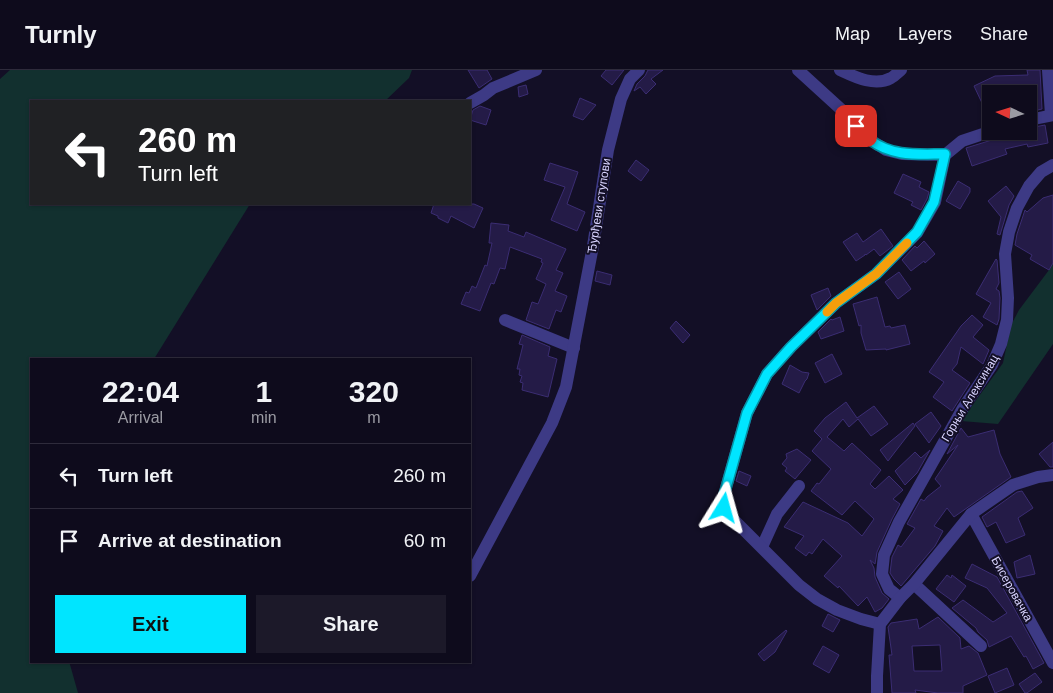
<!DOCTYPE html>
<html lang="en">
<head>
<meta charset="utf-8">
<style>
	body { margin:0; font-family:Arial,sans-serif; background:#1c1929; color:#f1f3f6; height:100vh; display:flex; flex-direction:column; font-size:19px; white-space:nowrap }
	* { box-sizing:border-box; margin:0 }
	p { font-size:16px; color:#9b9ba3 }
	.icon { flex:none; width:28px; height:28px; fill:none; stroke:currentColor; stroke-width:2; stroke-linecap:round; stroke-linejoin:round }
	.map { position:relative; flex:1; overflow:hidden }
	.panel { position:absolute; left:30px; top:288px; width:441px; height:305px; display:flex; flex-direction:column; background:#0e0b1c; border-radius:0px; box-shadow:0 1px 4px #0004,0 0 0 1px #2e2b3b }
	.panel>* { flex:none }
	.banner { position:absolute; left:30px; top:30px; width:441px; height:105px; border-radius:0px; box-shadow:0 1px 4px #0004,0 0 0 1px #2e2b3b; background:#202124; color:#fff; overflow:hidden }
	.needle { width:32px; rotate:274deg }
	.fabs { position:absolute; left:982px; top:15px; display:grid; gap:10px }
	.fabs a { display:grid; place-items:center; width:55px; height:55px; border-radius:0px; background:#0e0b1c; box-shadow:0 1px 4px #0004,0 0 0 1px #2e2b3b; font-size:25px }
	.pin { position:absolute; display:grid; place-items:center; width:42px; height:42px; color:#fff; margin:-21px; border-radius:10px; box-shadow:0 2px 8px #0006 }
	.me { position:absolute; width:55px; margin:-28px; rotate:8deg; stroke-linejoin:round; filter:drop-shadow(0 0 4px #0008) }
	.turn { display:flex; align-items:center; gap:18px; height:105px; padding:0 25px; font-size:22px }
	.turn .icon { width:65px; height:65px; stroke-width:2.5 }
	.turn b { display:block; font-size:35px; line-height:42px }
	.eta { display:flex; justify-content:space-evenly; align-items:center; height:85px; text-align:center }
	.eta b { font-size:30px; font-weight:700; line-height:35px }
	.button { display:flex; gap:10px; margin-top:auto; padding:10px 25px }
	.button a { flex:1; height:58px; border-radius:0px; background:#00e5ff; color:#111; font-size:20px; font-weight:700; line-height:58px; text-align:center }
	.button a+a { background:#1c1929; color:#f1f3f6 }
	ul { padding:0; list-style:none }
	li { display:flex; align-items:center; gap:15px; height:65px; padding:0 25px; border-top:1px solid #2e2b3b }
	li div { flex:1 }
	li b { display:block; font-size:19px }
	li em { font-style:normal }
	header { display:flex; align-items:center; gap:30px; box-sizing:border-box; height:70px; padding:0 25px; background:#0e0b1c; border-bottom:1px solid #2e2b3b }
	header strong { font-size:24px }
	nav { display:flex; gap:28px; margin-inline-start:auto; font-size:18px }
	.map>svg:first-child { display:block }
	.green { fill:#12302f }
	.building { fill:#241b47; stroke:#3b2d73; fill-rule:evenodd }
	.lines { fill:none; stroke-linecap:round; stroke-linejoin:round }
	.minor { stroke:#3d3a85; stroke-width:12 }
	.route-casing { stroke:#0095a6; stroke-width:12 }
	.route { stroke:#00e5ff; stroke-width:9 }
	.slow { stroke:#f59e0b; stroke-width:9 }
	.labels { text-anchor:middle; stroke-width:4; stroke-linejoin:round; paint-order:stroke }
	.street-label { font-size:12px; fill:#d9d4ff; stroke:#130f26 }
</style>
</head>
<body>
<header>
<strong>Turnly</strong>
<nav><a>Map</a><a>Layers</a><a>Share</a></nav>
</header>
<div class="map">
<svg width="1053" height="623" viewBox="0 0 1053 623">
	<rect width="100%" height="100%" fill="#130f26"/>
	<g class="green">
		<path d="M10,0H412L409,8L385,31H31V134H250L154,289H31V591H69L78,623H0V9Z"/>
		<path d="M1053,193V274L998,354L961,351L1003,293L1011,255L1019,240L1049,200Z"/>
	</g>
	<g class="building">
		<path d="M468,0H487L492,9L479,18Z"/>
		<path d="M606,0H624L612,15L601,6Z"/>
		<path d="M648,0H663L651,9L656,14L646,24L640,17L634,21L637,14L645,6Z"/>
		<path d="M1027,0H1040L1042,39L1029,42V24H991V29L982,33L974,16L995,6L1028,5Z"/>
		<path d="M526,15L528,24L519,27L518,17Z"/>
		<path d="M580,28L596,35L583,50L573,46Z"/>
		<path d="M480,36L491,40L486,55L470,50L473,40Z"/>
		<path d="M1045,55L1048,73L1028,77L1027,74L1005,79L1007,84L972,96L966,78L995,69L998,66L1029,61V58Z"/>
		<path d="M636,90L649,100L641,111L628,101Z"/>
		<path d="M550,93L578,102L567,134L585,142L577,161L551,150L565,117L544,110Z"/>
		<path d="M903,104L921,112L919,117L929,122L927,129L921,140L911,135L913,132L894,123Z"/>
		<path d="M958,111L970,118V122L960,139L946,131Z"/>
		<path d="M1006,116L1014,126L1009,135L1000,165L997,164L1001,147L988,131Z"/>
		<path d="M1053,125V193L1049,200L1030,189L1032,185L1015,175L1017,164L1025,140L1027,142L1043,128Z"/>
		<path d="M434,134H474L483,138L474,158L451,146L448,153L438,148V146L431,143Z"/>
		<path d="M491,153L509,155L508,161L524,167L526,162L566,179L556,200L563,203L555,221L567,226L561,242L556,240L549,259L526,250L532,232L538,234L546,214L536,209L543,193L541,192L542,189L510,177L505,199L500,198L494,214L491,213L480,241L461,234L466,222L469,223L472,216L476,218L485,195L487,196L492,173H489Z"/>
		<path d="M881,159L893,176L880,186L874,179L866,185L865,184V185L856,191L843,172L857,163L863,172Z"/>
		<path d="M924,171L935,184L925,193L924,191L911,201L902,190L915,176L917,178Z"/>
		<path d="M996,189L997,190L999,213L996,219L999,221L1000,228L999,249L997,255L983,247L991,233L976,224Z"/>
		<path d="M597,201L612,205L610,215L595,211Z"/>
		<path d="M899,202L911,219L898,229L885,212Z"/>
		<path d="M828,218L831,226L817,240L811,225Z"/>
		<path d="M877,227L885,257L890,256L891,258L905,255L910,274L886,280V279L866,280L861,263V255L859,256L853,234Z"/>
		<path d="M972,245L983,255L973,267L989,280L983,294L961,277L957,294L952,300L970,313L952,341L933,327L944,312L929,302L961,256Z"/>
		<path d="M840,247L844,261L821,269L818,262L831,249L832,250Z"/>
		<path d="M676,251L690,265L683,273L670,258Z"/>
		<path d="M522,265L550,277L548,286L557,289L548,327L522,320L523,313L520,312L522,306L519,305L520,299H517L523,275L519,274Z"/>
		<path d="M832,284L842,304L825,313L815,293Z"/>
		<path d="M790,295L802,302L809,303L807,309L805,311L799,323L782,314Z"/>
		<path d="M846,332L857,348L874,336L888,354L871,366L858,349L849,357L843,349L827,367L844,381L852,373L881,400L870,414L875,419L889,406L903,420L893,429L900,434L892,449L877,482L875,494L870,490L874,498L875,507L882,523L889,529L882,538L875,542L867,527L858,536L839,516L838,518L824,506L842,486L823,469L812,484L809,482L806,486L795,478L804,466L784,457L803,432L848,453L862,466L874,449L855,431L842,445L811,421L817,413L819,414L831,399L812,381L822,369L814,361L825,348Z"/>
		<path d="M931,342L941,356L929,373L915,354Z"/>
		<path d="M913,353L915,356L888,391L880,380Z"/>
		<path d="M961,358L968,367L994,360L1000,384L1011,407L954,447L947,438L934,456L943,461L935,476L901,516L894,509L890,503L892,487L898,475L901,477L915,458L907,454L921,429L924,431L927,427L941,416L935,409L958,375L947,384Z"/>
		<path d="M1053,372V397H1050L1039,384Z"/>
		<path d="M797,379L811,390L795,409L785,401L787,398L782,394L787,388L786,384Z"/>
		<path d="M930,380L917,403L905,415L895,401L915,382L921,388Z"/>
		<path d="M739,401L751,406L747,416L736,411Z"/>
		<path d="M1022,421L1033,438L1018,448L1025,465L1006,473L996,452L987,457L982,447L1017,422Z"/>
		<path d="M1030,485L1035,504L1017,508L1014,492Z"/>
		<path d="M972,494L997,507L1044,593L1033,599L1026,586L1024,587L1011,566L989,577L987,570L978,562L976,558L952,538L963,530L993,552L1007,543L987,518L965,508Z"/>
		<path d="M947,505L951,508L952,505L966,516L954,532L936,519Z"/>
		<path d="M828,544L840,550L833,562L822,556Z"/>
		<path d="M938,547L960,568L961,579L969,576L978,583L987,605L963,616V623H938L915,620L916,623H892L889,585H892L888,557L891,553L917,549L919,559ZM940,575L942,601H914L912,576Z"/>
		<path d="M786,560L787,561L775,582L764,591L758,584Z"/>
		<path d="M823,576L839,585L829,603L813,594Z"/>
		<path d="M1007,598L1014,615L995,623L988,606Z"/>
		<path d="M1035,603L1042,612L1027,623H1025L1019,614Z"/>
	</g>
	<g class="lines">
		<g class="minor">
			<path d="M798,0L844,42L869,69L886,80L902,84L945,85"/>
			<path d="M840,0C855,7 875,17 891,8C895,6 898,2 901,0"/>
			<path d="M1048,0L1051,45"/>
			<path d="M470,33L484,25L493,18L536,0"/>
			<path d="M1029,50L1053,45"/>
			<path d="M505,250L574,278"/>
			<path d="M971,444L1053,593"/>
			<path d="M762,477L777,444L799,416"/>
			<path d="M470,506L552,353L566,317L593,176L608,80L621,29L630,9L639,0"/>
			<path d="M914,514L981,576"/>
			<path d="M900,528L889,519L882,504L884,485L899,452L963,338L992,295L1001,274L1007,250L1008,228L1005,184L1009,162L1017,138L1029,116L1041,102L1053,95"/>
			<path d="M880,554L861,549L837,540L817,529L799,515L732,448L724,438V425L747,343L767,304L791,277L836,233L876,204L917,163L935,132L945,85L962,71L992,61"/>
			<path d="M877,623V606L880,554L900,528L914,514L971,444L1013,415L1038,407L1053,405"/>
		</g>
	</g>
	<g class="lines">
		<g class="route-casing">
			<path id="route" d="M724,438V425L747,343L767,304L791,277L836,233L876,204L917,162L934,132L945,84C918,84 893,87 870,70C865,66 861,60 856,56"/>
		</g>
		<use href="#route" class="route"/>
		<path class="slow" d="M827,242L836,233L876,204L907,173"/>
	</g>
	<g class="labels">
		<g class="street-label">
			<text transform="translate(599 136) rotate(-81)" y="4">Ђурђеви ступови</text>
			<text transform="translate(970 328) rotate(-59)" y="4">Горњи Алексинац</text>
			<text transform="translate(1012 519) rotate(61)" y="4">Бисеровачка</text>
		</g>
	</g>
</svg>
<div class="fabs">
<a><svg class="needle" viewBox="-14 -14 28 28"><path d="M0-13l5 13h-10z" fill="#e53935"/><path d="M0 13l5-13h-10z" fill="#9b9ba3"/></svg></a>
</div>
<div class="pin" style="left:856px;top:56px;background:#d93025"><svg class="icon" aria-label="arrive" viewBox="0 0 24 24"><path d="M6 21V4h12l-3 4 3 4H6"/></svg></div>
<svg class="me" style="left:724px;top:438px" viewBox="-20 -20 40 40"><path d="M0-17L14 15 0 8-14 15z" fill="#00e5ff" stroke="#fff" stroke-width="4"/></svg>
<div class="banner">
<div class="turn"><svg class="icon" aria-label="left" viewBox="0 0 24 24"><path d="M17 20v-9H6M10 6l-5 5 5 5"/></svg><div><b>260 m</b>Turn left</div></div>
</div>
<section class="panel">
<div class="eta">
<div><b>22:04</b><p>Arrival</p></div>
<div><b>1</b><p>min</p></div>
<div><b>320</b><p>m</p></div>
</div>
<ul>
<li><svg class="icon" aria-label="left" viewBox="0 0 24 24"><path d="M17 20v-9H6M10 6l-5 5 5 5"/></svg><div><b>Turn left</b></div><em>260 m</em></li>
<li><svg class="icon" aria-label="arrive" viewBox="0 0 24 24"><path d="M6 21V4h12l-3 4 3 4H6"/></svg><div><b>Arrive at destination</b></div><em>60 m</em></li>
</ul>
<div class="button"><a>Exit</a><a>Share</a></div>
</section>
</div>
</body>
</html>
